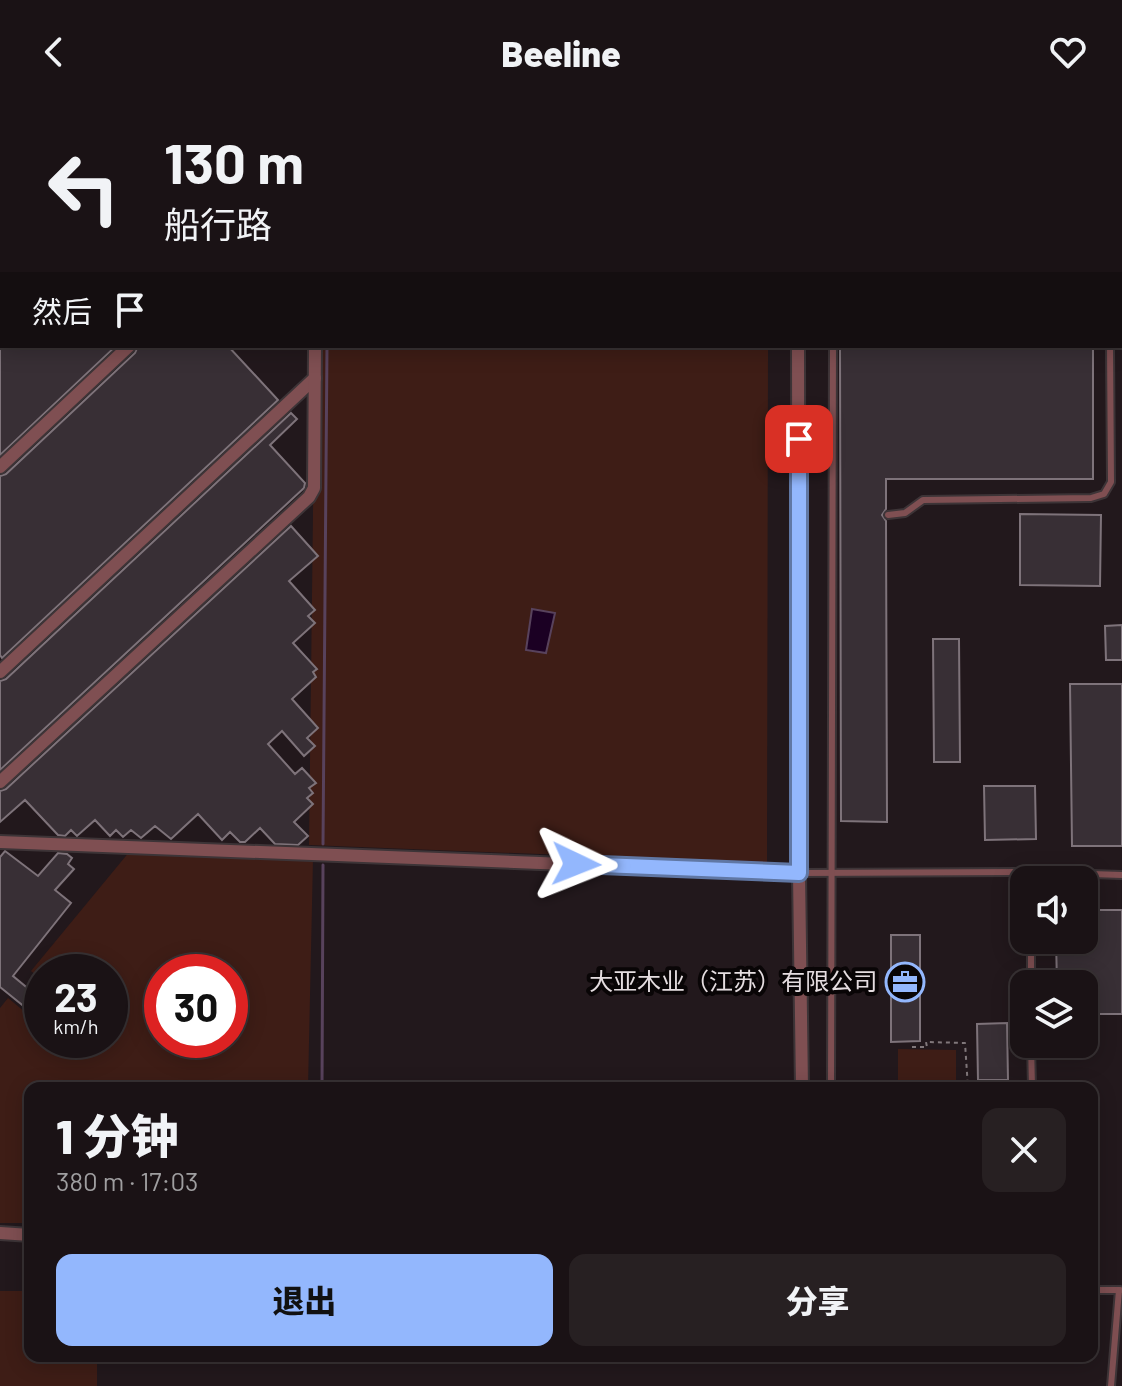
<!DOCTYPE html>
<html lang="zh">
<head>
<meta charset="utf-8">
<style>
	body { margin:0; font-family:Barlow,"Noto Sans SC",sans-serif; background:#272022; color:#f1f3f6; height:100vh; display:flex; flex-direction:column; font-size:30px; white-space:nowrap }
	* { box-sizing:border-box; margin:0 }
	p { font-size:26px; color:#9f9ea0 }
	.icon { flex:none; width:44px; height:44px; fill:none; stroke:currentColor; stroke-width:2; stroke-linecap:round; stroke-linejoin:round }
	.map { position:relative; flex:1; overflow:hidden }
	.side { position:absolute; left:24px; top:978px; width:1074px; height:280px; display:flex; flex-direction:column; background:#1a1215; border-radius:16px; box-shadow:0 4px 20px #0003,0 0 0 2px #383234 }
	.side>* { flex:none }
	.guide { position:absolute; left:0px; top:0px; width:1122px; height:244px; box-shadow:0 4px 20px #0003,0 0 0 2px #383234; background:#1a1215; color:#f1f3f6; overflow:hidden }
	.controls { position:absolute; left:1010px; top:762px; display:grid; gap:16px }
	.controls a { display:grid; place-items:center; width:88px; height:88px; border-radius:16px; background:#1a1215; box-shadow:0 4px 20px #0003,0 0 0 2px #383234; font-size:40px }
	.speed { position:absolute; left:24px; top:850px; display:flex; gap:16px; font-size:40px; font-weight:700; text-align:center }
	.speed>* { display:grid; place-content:center; width:104px; height:104px; border-radius:50%; background:#1a1215; box-shadow:0 4px 20px #0003,0 0 0 2px #383234; line-height:1 }
	.speed small { font-size:20px; font-weight:400 }
	.speed .limit { border:12px solid #d22; background:#fff; color:#111 }
	.pin { position:absolute; display:grid; place-items:center; width:68px; height:68px; color:#fff; margin:-34px; border-radius:16px; box-shadow:0 4px 12px #0006 }
	.me { position:absolute; width:88px; margin:-44px; rotate:92deg; stroke-linejoin:round; filter:drop-shadow(0 0 6px #0008) }
	.turn { display:flex; align-items:center; gap:28px; height:168px; padding:0 32px; font-size:36px }
	.turn .icon { width:104px; height:104px; stroke-width:2.5 }
	.turn b { display:block; font-size:56px; line-height:68px }
	.then { display:flex; align-items:center; height:76px; padding:0 32px; background:#0003; gap:16px; font-size:30px }
	.round { display:grid; place-items:center; flex:none; width:84px; height:84px; border-radius:16px; background:#272022 }
	.head { display:flex; align-items:center; justify-content:space-between; height:136px; padding:0 32px }
	h1 { font-size:48px; font-weight:800; line-height:60px }
	.action { display:flex; gap:16px; margin-top:auto; padding:16px 32px }
	.action a { flex:1; height:92px; border-radius:16px; background:#93b7fd; color:#111; font-size:32px; font-weight:800; line-height:92px; text-align:center }
	.action a+a { background:#272022; color:#f1f3f6 }
	header { display:flex; justify-content:space-between; align-items:center; height:104px; padding:0 32px; background:#1a1215; font-size:36px; font-weight:800 }
	.map>svg:first-child { display:block }
	.green { fill:#3e1d16; fill-rule:evenodd }
	.water { fill:#1b0023; stroke:#58425c; stroke-width:2 }
	.lines { fill:none; stroke-linecap:round; stroke-linejoin:round }
	.stream { stroke:#58425c; stroke-width:3 }
	.building { fill:#382f35; stroke:#7e737a; stroke-width:2 }
	.lane-casing { stroke:#3d3437; stroke-width:10 }
	.street-casing { stroke:#3d3437; stroke-width:16 }
	.path { stroke:#80777a; stroke-width:2; stroke-dasharray:4 4; stroke-linecap:butt }
	.lane { stroke:#7f4f52; stroke-width:6 }
	.street { stroke:#7f4f52; stroke-width:12 }
	.route-casing { stroke:#6077a4; stroke-width:20 }
	.route { stroke:#93b7fd; stroke-width:14 }
	.labels { text-anchor:middle; stroke-width:8; stroke-linejoin:round; paint-order:stroke }
	.poi-label { font-size:24px; fill:#e5dde0; stroke:#090506; text-anchor:end }
</style>
</head>
<body>
<header><svg class="icon" aria-label="back" viewBox="0 0 24 24"><path d="M15 5l-7 7 7 7"/></svg>Beeline<svg class="icon" aria-label="heart" viewBox="0 0 24 24"><path d="M12 20l-8-8c-3-5 5-10 8-4 3-6 11-1 8 4z"/></svg></header>
<div class="map">
<svg width="1122" height="1282" viewBox="0 0 1122 1282">
	<rect width="100%" height="100%" fill="#22181c"/>
	<g class="green">
		<path d="M315,242H768L767,759L309,741Z"/>
		<path d="M130,747L313,755L308,984H30V1119H0V904L8,894L42,922V936H110V868H42V876L31,867ZM162,868H230V936H162Z"/>
		<path d="M898,945L956,946V983L898,982Z"/>
		<path d="M0,1187H30V1252H97V1282H0Z"/>
	</g>
	<path class="water" d="M532,505L555,509L546,549L526,546Z"/>
	<g class="lines">
		<g class="stream">
			<path d="M323,740L327,242"/>
			<path d="M322,984L323,761"/>
		</g>
	</g>
	<g class="building">
		<path d="M0,242H116L0,351Z"/>
		<path d="M138,242H228L278,296L2,554L0,551V372L6,370L135,249Z"/>
		<path d="M840,242H1093V375H886V405L882,411L886,417L887,718L841,717Z"/>
		<path d="M291,309L297,315L270,341L305,379L304,384L0,666V577L6,575Z"/>
		<path d="M1020,410L1101,411L1100,482L1020,481Z"/>
		<path d="M291,422L318,452L289,477L315,506L308,512L315,519L293,539L317,565L313,568L316,573L292,595L318,624L307,634L315,642L304,652L282,627L268,640L295,670L302,664L316,679L309,684L313,689L307,694L313,700L294,718L308,732L298,741L275,740L260,724L245,738H240L230,728L222,736L198,710L171,735L155,722L141,734L131,726L123,733L116,726L110,732L95,716L77,732L71,726L65,732L58,731L25,696L0,718V687L6,685Z"/>
		<path d="M1122,521V556H1106L1105,522Z"/>
		<path d="M933,535H959L960,658H934Z"/>
		<path d="M1070,580H1122V742H1072Z"/>
		<path d="M984,682H1035L1036,735L985,736Z"/>
		<path d="M5,747L38,772L58,749L67,750L72,754L68,760L74,765L55,786L71,799L13,872L42,896V917L0,883V753Z"/>
		<path d="M1084,806H1122V910H1084V880H1057L1056,836H1084Z"/>
		<path d="M891,831H920V937L891,938Z"/>
		<path d="M1007,919L1008,976H978L977,920Z"/>
	</g>
	<g class="lines">
		<g class="lane-casing">
			<g id="lane">
				<path d="M730,0V2"/>
				<path d="M986,0V2"/>
				<path d="M91,2V0"/>
				<path d="M474,2L477,0"/>
				<path d="M602,2L604,0"/>
				<path d="M833,2V0"/>
				<path d="M1120,154H1122"/>
				<path d="M888,411L905,409L923,396L1091,394L1104,390L1111,378L1110,242"/>
				<path d="M799,769L1030,768L1122,771"/>
				<path d="M1031,836V880"/>
				<path d="M1031,940L1032,984"/>
				<path d="M831,984L833,242"/>
				<path d="M1092,1186H1120"/>
				<path d="M1111,1282L1119,1186"/>
			</g>
		</g>
		<g class="street-casing">
			<g id="street">
				<path d="M798,0V2"/>
				<path d="M211,2V0"/>
				<path d="M0,31H2"/>
				<path d="M798,242L799,769L802,984"/>
				<path d="M0,363L129,242"/>
				<path d="M0,568L315,274"/>
				<path d="M0,678L309,393L314,384L315,242"/>
				<path d="M0,738L799,769"/>
				<path d="M0,1129L30,1131"/>
			</g>
		</g>
		<path class="path" d="M912,943H927L926,938L965,939L968,984"/>
		<use href="#lane" class="lane"/>
		<use href="#street" class="street"/>
	</g>
	<g class="lines">
		<g class="route-casing">
			<path id="route" d="M576,760L799,769V335"/>
		</g>
		<use href="#route" class="route"/>
	</g>
	<defs>
		<g id="office-ring" transform="scale(2)"><circle r="9.5" fill="#090506" stroke="#93b7fd" stroke-width="1.5"/><path d="M-6-3h4V-5.5h4V-3h4V5H-6ZM-1-4.5V-3h2v-1.5ZM-6 0V1H6V0Z" fill="#93b7fd"/></g>
	</defs>
	<g fill-rule="evenodd">
		<use href="#office-ring" x="905" y="878"/>
	</g>
	<g class="labels">
		<g class="poi-label">
			<text x="877" y="886">大亚木业（江苏）有限公司</text>
		</g>
	</g>
</svg>
<div class="controls">
<a><svg class="icon" aria-label="sound" viewBox="0 0 24 24"><path d="M4 9h4l5-4v14l-5-4H4zM17 9q2 3 0 6"/></svg></a>
<a><svg class="icon" aria-label="layers" viewBox="0 0 24 24"><path d="M12 4l9 5-9 5-9-5zM3 14l9 5 9-5"/></svg></a>
</div>
<div class="speed"><div>23<small>km/h</small></div><div class="limit">30</div></div>
<div class="pin" style="left:799px;top:335px;background:#d93025"><svg class="icon" aria-label="arrive" viewBox="0 0 24 24"><path d="M6 21V4h12l-3 4 3 4H6"/></svg></div>
<svg class="me" style="left:576px;top:760px" viewBox="-20 -20 40 40"><path d="M0-17L14 15 0 8-14 15z" fill="#93b7fd" stroke="#fff" stroke-width="4"/></svg>
<div class="guide">
<div class="turn"><svg class="icon" aria-label="left" viewBox="0 0 24 24"><path d="M17 20v-9H6M10 6l-5 5 5 5"/></svg><div><b>130 m</b>船行路</div></div>
<div class="then">然后<svg class="icon" aria-label="arrive" viewBox="0 0 24 24"><path d="M6 21V4h12l-3 4 3 4H6"/></svg></div>
</div>
<section class="side">
<div class="head"><div><h1>1 分钟</h1><p>380 m · 17:03</p></div><a class="round"><svg class="icon" aria-label="close" viewBox="0 0 24 24"><path d="M6 6l12 12M18 6L6 18"/></svg></a></div>
<div class="action"><a>退出</a><a>分享</a></div>
</section>
</div>
</body>
</html>
